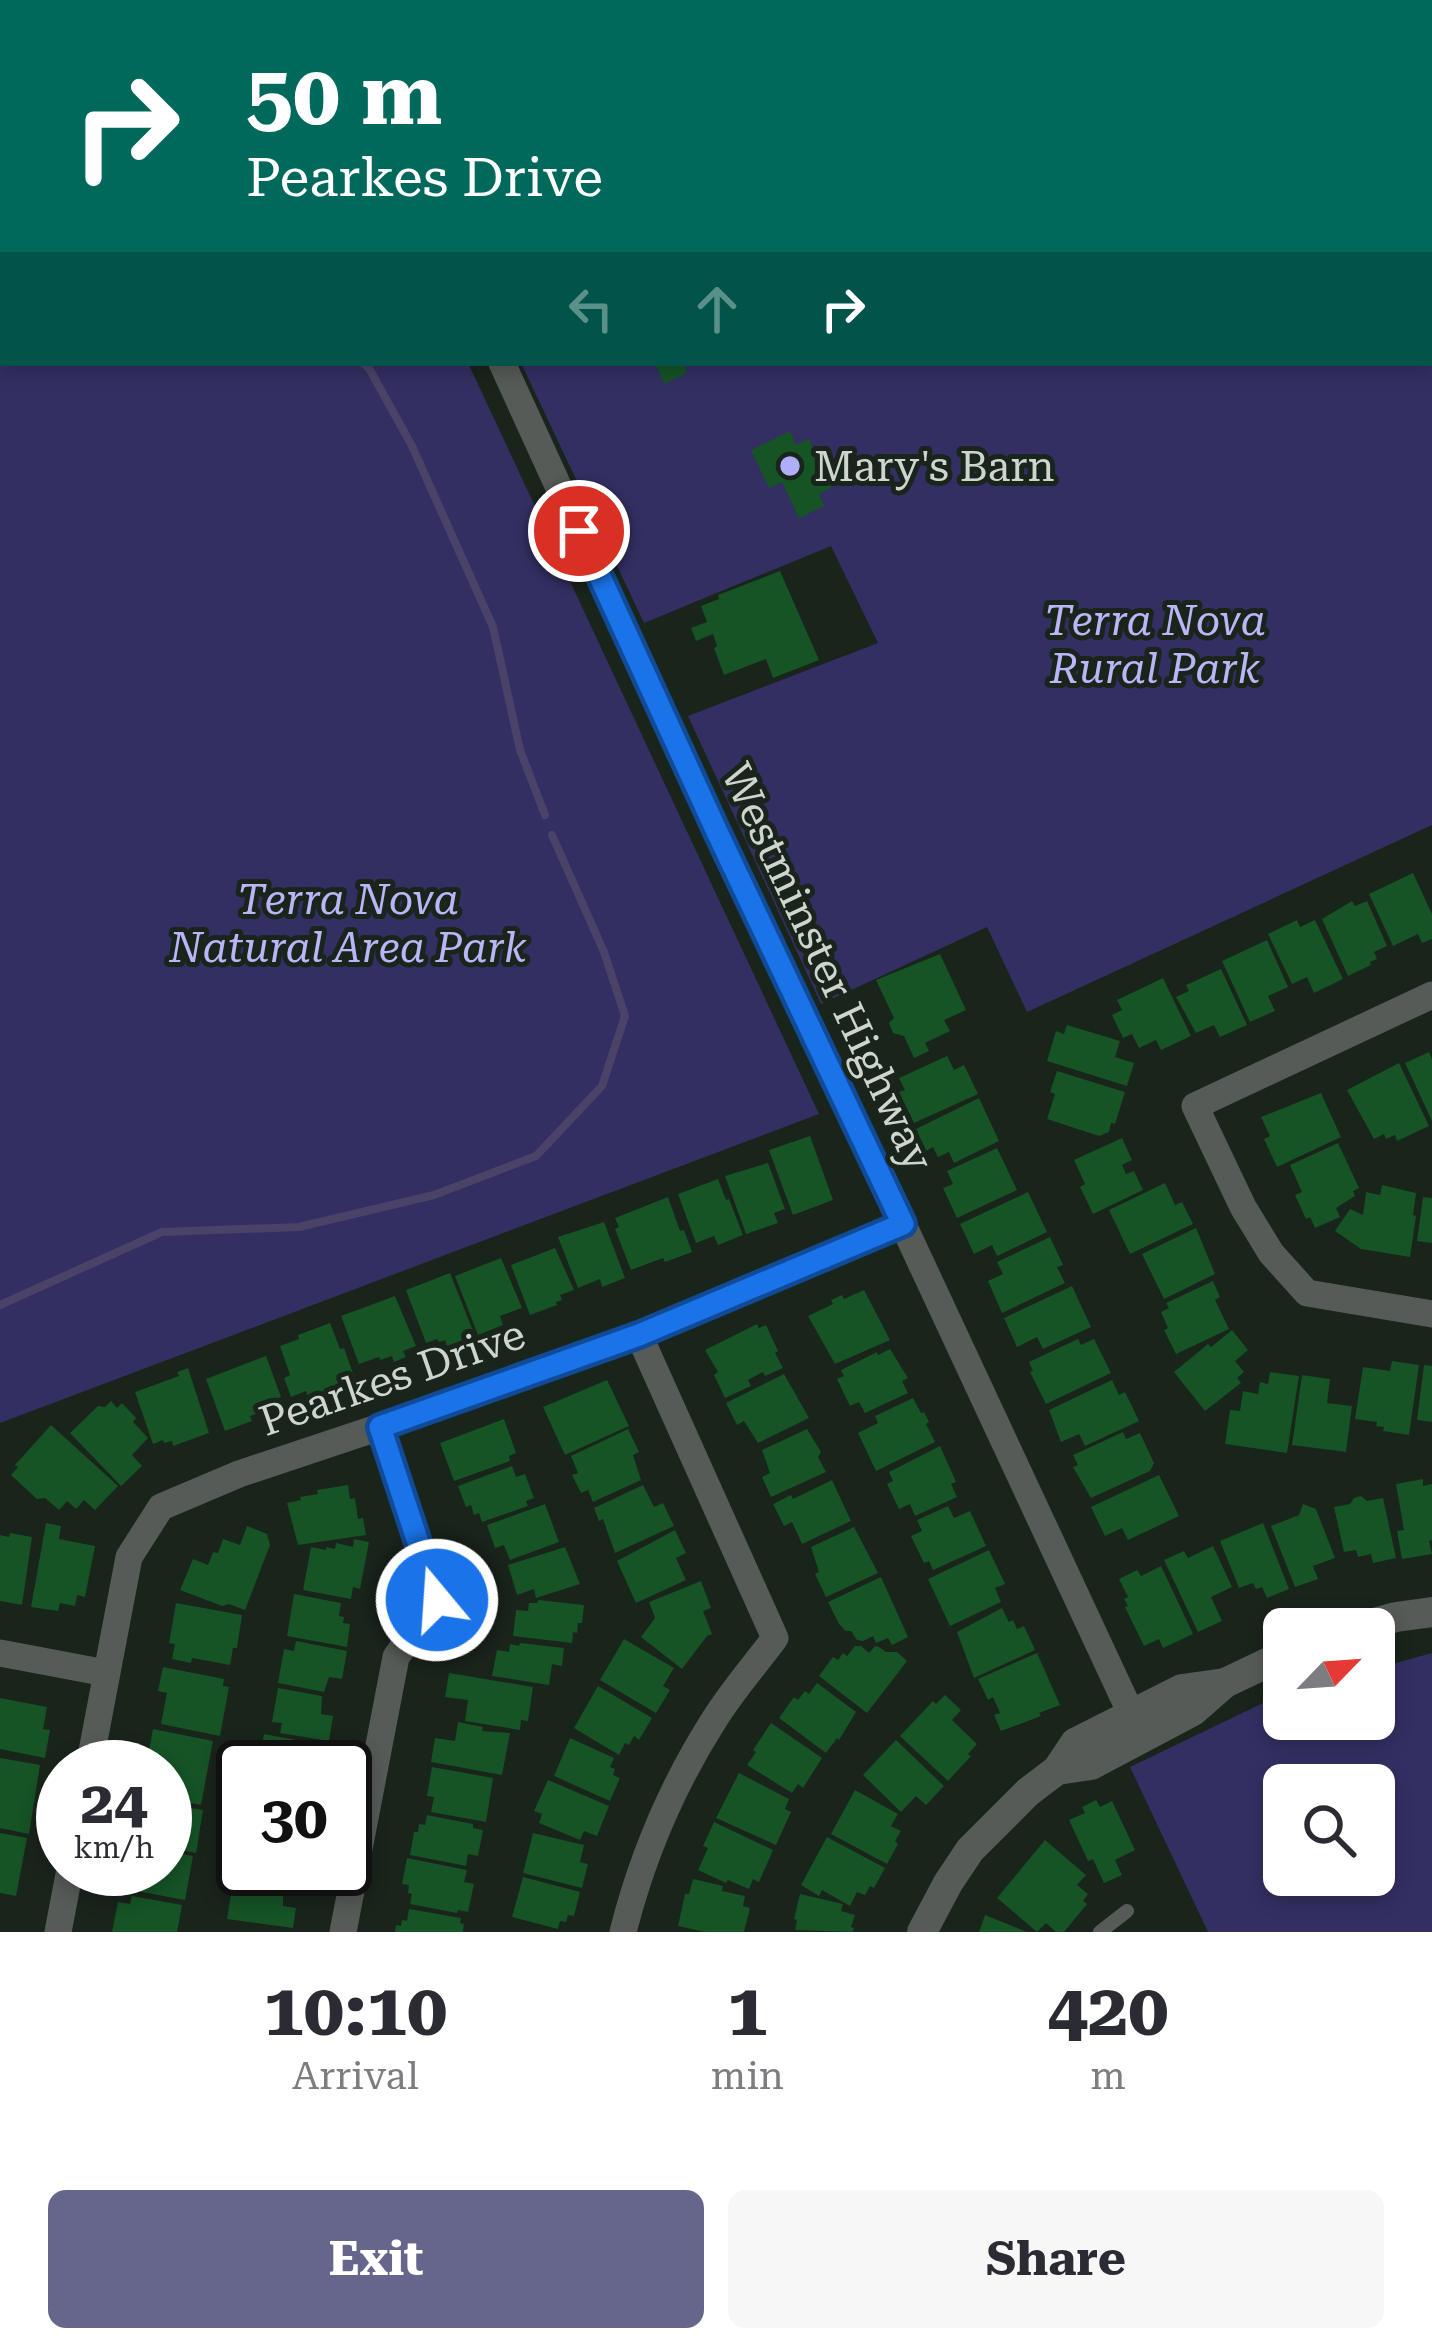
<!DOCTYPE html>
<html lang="en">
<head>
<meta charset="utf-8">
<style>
	body { margin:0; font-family:"Roboto Serif",serif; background:#f7f7f7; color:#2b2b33; height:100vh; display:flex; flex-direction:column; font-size:45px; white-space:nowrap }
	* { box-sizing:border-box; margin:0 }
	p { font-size:39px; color:#7c7c81 }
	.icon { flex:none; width:66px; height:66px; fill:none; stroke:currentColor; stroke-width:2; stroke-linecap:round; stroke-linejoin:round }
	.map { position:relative; height:1932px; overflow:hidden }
	.side { display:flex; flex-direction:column; background:#fff; flex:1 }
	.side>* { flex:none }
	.hud { position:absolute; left:0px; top:0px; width:1434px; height:366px; box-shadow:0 6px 18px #0003; background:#00695c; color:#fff; overflow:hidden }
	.needle { width:78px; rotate:65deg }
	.controls { position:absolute; left:1263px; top:1608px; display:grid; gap:24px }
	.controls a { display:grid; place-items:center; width:132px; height:132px; border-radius:18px; background:#fff; box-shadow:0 6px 18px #0003; font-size:60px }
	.speed { position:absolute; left:36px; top:1740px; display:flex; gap:24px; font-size:60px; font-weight:700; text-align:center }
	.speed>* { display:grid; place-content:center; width:156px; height:156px; border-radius:50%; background:#fff; box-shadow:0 6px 18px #0003; line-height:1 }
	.speed small { font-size:30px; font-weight:400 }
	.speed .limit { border:6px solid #111; border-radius:18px; background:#fff; color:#111 }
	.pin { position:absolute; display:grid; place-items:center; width:102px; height:102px; color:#fff; margin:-51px; border:6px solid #fff; border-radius:50%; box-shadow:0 3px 12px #0007 }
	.me { position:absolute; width:132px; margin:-66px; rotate:342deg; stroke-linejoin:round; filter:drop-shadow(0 0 9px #0008) }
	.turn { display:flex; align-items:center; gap:42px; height:252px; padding:0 48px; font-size:54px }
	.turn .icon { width:156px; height:156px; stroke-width:2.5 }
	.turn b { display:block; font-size:84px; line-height:102px }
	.lanes { display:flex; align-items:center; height:114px; padding:0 48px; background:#0003; justify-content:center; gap:60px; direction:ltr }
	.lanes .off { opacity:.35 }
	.eta { display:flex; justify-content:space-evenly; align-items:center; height:204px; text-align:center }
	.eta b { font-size:72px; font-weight:700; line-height:84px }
	.primary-button { display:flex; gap:24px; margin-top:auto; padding:24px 48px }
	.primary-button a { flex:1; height:138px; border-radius:18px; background:#66668d; color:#fff; font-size:48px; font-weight:700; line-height:138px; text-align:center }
	.primary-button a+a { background:#f7f7f7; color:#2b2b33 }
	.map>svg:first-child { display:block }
	.green { fill:#332f62; fill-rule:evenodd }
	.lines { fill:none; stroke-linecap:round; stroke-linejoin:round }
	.stream { stroke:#4a4367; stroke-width:8 }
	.building { fill:#165325 }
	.service { stroke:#565b57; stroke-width:14 }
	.minor { stroke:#565b57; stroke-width:27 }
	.tertiary { stroke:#565b57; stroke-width:30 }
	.route-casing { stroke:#114b97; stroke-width:30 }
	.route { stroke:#1a73e8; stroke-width:21 }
	.poi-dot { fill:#afaefa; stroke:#19241b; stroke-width:4.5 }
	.labels { text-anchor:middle; stroke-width:10; stroke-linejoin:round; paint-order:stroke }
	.poi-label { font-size:42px; fill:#ced5cf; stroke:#19241b; text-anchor:start }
	.park-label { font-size:42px; font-style:italic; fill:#b7b6f7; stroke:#19241b }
	.street-label { font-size:42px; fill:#ced5cf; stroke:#19241b }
</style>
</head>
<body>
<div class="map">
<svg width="1432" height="1932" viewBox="0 0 1432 1932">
	<rect width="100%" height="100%" fill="#19241b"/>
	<g class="green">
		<path d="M530,0H1432V825L1027,1012L987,927L821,1004L688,716L878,643L831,546L644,623L521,363H1431V3H532Z"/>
		<path d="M3,163V363H468L819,1114L0,1423V167Z"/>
		<path d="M1432,1653V1932H1208L1130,1767L1284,1693V1719H1374V1669ZM1284,1785H1374V1875H1284Z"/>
	</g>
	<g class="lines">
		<g class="stream">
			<path d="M100,3L101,0"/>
			<path d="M0,135L3,131"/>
			<path d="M0,360L3,358"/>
			<path d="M363,363L370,370L412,446L493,627L520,750L545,815"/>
			<path d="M0,1305L162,1232L299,1227L434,1195L536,1156L602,1086L625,1016L604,952L552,835"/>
		</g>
	</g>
	<g class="building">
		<path d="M655,363H683L687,373L664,384Z"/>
		<path d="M790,431L796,445L809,439L832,487L819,494L824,506L799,518L782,482L769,488L751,450Z"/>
		<path d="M780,571L819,660L773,678L766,659L724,675L714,648L717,646L713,634L696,641L691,628L707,622L701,606L719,599L718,595Z"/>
		<path d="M1413,873L1432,914V939L1422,943L1418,934L1393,946L1369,894Z"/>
		<path d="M1352,901L1355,906L1367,901L1387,946L1374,952L1377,959L1370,962L1371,965L1348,976L1322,919Z"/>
		<path d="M1297,920L1300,927L1315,920L1343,979L1314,993L1307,977L1292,984L1268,934Z"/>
		<path d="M1267,940L1288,987L1268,996L1275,1011L1250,1022L1222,961Z"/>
		<path d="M940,954L966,1010L944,1020L950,1031L925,1043L929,1051L914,1058L904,1036L893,1033L889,1023L894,1018L876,980Z"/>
		<path d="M1221,969L1247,1025L1220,1037L1214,1025L1196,1033L1176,997L1189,991L1186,985Z"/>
		<path d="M1163,978L1191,1036L1161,1050L1156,1040L1139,1048L1132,1034L1123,1038L1112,1015L1122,1010L1117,1000Z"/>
		<path d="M1067,1025L1120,1041L1115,1057L1134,1063L1127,1086L1047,1061L1056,1031L1064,1034Z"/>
		<path d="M1429,1052L1432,1059V1121L1405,1063Z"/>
		<path d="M947,1056L954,1070L964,1065L978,1094L914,1123L899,1092L905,1090L899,1078Z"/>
		<path d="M1399,1063L1429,1126L1397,1141L1395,1135L1386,1139L1384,1134L1374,1139L1347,1090Z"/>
		<path d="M1057,1071L1125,1092L1115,1124L1111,1123L1109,1132L1099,1136L1047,1119L1055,1094L1050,1092Z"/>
		<path d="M1321,1093L1341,1137L1277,1167L1264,1139L1270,1136L1261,1117Z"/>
		<path d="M979,1098L999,1141L954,1163L949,1152L938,1157L933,1147L926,1151L916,1129Z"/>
		<path d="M810,1136L833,1200L793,1215L769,1150Z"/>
		<path d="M1122,1138L1132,1160L1122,1165L1126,1174L1134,1171L1143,1190L1093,1214L1080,1187L1085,1184L1074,1160Z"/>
		<path d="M1338,1143L1359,1188L1353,1191L1355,1196L1336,1208L1340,1217L1315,1228L1310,1217L1306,1219L1295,1195L1302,1192L1290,1165Z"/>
		<path d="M997,1148L1017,1190L957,1218L943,1188L953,1184L947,1171Z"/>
		<path d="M768,1163L785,1209L774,1213L778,1223L746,1234L725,1176Z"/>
		<path d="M718,1179L726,1200L729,1199L743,1235L718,1245L714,1236L696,1243L678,1194Z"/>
		<path d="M1165,1183L1175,1205L1182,1202L1193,1224L1130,1254L1109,1210Z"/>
		<path d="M1382,1185L1416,1193L1413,1215L1416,1216L1410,1257L1361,1249L1335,1231L1350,1209L1363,1215L1366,1192L1380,1195Z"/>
		<path d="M1028,1192L1047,1232L997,1256L992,1245L974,1254L960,1224Z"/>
		<path d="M668,1197L680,1231L684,1230L692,1252L665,1262L663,1258L631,1270L615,1229L619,1227L615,1218Z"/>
		<path d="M1423,1197L1432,1198V1243L1417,1241Z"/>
		<path d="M604,1222L625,1278L602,1287L600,1279L578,1288L558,1237Z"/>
		<path d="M1196,1228L1215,1274L1164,1299L1142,1254Z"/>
		<path d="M1050,1237L1063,1265L1057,1267L1065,1283L1002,1313L988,1281L1003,1274L997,1262Z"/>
		<path d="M555,1248L574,1290L560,1295L562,1300L556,1302L557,1305L530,1315L511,1265Z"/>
		<path d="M501,1258L522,1308L500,1316L503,1325L478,1335L455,1276Z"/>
		<path d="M450,1273L475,1336L447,1346L445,1340L439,1342L437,1339L426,1343L406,1290Z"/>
		<path d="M1213,1281L1220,1297L1215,1300L1229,1329L1176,1354L1164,1330L1168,1328L1161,1312L1169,1308L1166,1303Z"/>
		<path d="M1072,1286L1091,1327L1043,1349L1037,1337L1017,1347L1004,1318Z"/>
		<path d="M864,1290L890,1340L835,1364L808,1316L833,1304L831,1300L842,1295L844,1299Z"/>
		<path d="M395,1296L416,1346L403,1351L406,1357L394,1362L392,1356L380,1360L379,1357L359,1364L341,1316Z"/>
		<path d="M330,1323L340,1349L344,1348L356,1382L309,1399L306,1391L291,1397L284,1378L290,1375L280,1346L299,1339L298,1335Z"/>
		<path d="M757,1324L759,1328L766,1325L778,1351L775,1353L783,1368L765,1376L763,1372L748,1380L751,1386L725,1398L714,1375L718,1372L705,1350Z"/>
		<path d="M1232,1330L1248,1350L1235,1361L1244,1372L1237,1378L1241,1383L1205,1411L1174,1372L1208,1344L1211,1347Z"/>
		<path d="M1078,1339L1081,1345L1094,1339L1111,1373L1046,1404L1030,1372L1033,1371L1029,1362Z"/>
		<path d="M890,1349L908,1378L902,1381L908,1393L865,1413L859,1402L850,1406L837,1379L844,1376L841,1370L877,1352L878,1355Z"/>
		<path d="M266,1356L281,1397L269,1401L271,1408L250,1416L252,1421L225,1431L206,1379Z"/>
		<path d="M1392,1361L1419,1365L1409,1435L1383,1431L1384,1427L1376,1426L1377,1422L1355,1419L1363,1367L1390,1371Z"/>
		<path d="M1424,1365L1432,1366V1422L1417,1420Z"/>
		<path d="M188,1368L209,1433L173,1446L172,1441L164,1443L163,1440L153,1444L135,1392L179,1376L177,1372Z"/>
		<path d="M1270,1372L1299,1376L1287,1453L1225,1444L1230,1410L1240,1411L1243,1391L1258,1394L1260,1382L1268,1384Z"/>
		<path d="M784,1374L809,1418L758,1443L744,1421L737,1425L726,1403Z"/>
		<path d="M1302,1375L1330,1379L1327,1403L1352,1406L1346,1452L1292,1445Z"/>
		<path d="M607,1380L629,1426L565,1455L543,1407Z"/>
		<path d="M1112,1380L1119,1395L1125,1392L1139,1421L1085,1446L1079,1434L1061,1442L1049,1410Z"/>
		<path d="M913,1398L921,1413L924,1412L929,1422L926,1424L935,1442L876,1471L858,1433L878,1423L875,1416Z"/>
		<path d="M111,1401L117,1408L122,1403L136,1418L133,1422L148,1438L132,1455L142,1466L121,1486L70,1433L98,1406L105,1407Z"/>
		<path d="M504,1419L516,1453L509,1456L510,1461L454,1481L440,1443Z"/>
		<path d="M51,1425L118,1486L95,1510L84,1500L76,1509L67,1501L59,1510L45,1498L37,1499L11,1475L18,1467L15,1465Z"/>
		<path d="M628,1429L639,1452L633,1455L641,1480L593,1502L588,1490L581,1493L572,1475L578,1473L571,1456Z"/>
		<path d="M807,1429L821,1452L818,1457L826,1472L771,1497L762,1477L770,1473L762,1450Z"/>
		<path d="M1123,1432L1126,1439L1140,1433L1154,1463L1150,1471L1091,1498L1073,1467L1078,1465L1073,1455Z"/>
		<path d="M940,1446L956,1482L951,1484L957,1497L915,1516L910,1504L899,1509L887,1484L893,1481L889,1472Z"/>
		<path d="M512,1466L516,1477L525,1474L534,1498L526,1501L528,1506L482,1522L479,1513L474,1515L471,1505L466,1507L458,1486Z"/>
		<path d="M1159,1475L1179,1516L1128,1540L1122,1528L1105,1536L1091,1507Z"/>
		<path d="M1423,1479V1486L1432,1484V1540L1429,1541L1432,1554L1402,1559L1397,1531L1404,1530L1396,1484Z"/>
		<path d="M832,1480L851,1521L802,1544L792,1522L784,1526L773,1504L791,1495L793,1499Z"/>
		<path d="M348,1485L350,1499L355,1498L358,1519L363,1518L366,1535L298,1545L287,1503L301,1500L300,1497L318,1494L317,1490Z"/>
		<path d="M643,1485L654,1507L663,1503L674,1526L615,1553L603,1519L599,1521L594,1508Z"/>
		<path d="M1361,1496L1367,1501L1383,1498L1396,1558L1373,1563L1371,1554L1358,1557L1356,1550L1344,1552L1334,1507L1350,1504L1354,1498Z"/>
		<path d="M545,1504L559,1542L510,1560L504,1545L495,1548L487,1525Z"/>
		<path d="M1303,1504L1316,1509L1335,1558L1313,1566L1318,1579L1295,1587L1271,1526L1299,1515Z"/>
		<path d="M948,1506L954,1518L970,1511L986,1546L933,1570L929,1561L924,1563L911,1536L922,1531L917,1520Z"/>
		<path d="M46,1523L61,1526L59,1539L95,1546L85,1597L77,1595L75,1606L60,1603L58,1611L31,1607Z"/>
		<path d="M1263,1523L1289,1589L1267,1598L1262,1587L1256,1589L1253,1583L1239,1588L1220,1541Z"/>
		<path d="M247,1526L267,1534L270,1545L245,1610L229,1604L222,1606L180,1590L193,1559L208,1565L213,1552L218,1553L223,1539L240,1545Z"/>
		<path d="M854,1527L878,1573L826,1597L815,1574L819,1572L811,1547Z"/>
		<path d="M675,1530L686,1553L676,1558L686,1580L636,1603L617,1561Z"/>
		<path d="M10,1533L32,1537L22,1605L0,1601V1535L9,1537Z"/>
		<path d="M354,1539L369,1542L360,1589L353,1587L351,1599L303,1590L311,1547L326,1550V1547L335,1549L336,1543L353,1547Z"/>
		<path d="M1213,1546L1232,1587L1211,1597L1222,1621L1198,1632L1164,1560L1184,1551L1188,1558Z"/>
		<path d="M565,1547L580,1584L536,1598L534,1589L517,1595L508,1565Z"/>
		<path d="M989,1550L1005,1584L995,1588L1001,1602L950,1626L928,1579Z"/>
		<path d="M1161,1566L1193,1634L1163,1648L1159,1639L1144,1646L1125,1607L1128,1606L1124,1599L1128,1597L1119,1579L1137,1570L1141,1576Z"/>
		<path d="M881,1577L908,1637L892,1645L888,1638L876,1643L873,1636L863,1641L857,1640L851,1631H846L839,1624L828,1602Z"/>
		<path d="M701,1581L711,1608L703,1611L712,1634L707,1636L682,1669L641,1637L655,1618L649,1602Z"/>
		<path d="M294,1594L341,1603L339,1616L344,1617L343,1623L350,1624L347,1647L287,1636Z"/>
		<path d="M538,1600L584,1605L582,1623H578L577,1633L573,1632L572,1643L513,1636L516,1610L528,1611L529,1603H537Z"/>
		<path d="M176,1603L242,1615L237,1648H233L230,1665L192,1658L191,1663L172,1659L175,1644L169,1643Z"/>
		<path d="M1002,1608L1009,1622L1013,1620L1017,1629L1024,1626L1035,1650L974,1678L957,1632Z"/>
		<path d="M624,1639L674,1668L663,1686L670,1690L656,1713L600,1680Z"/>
		<path d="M296,1641L347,1651L342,1679L329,1677L324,1692L278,1683L284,1649L294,1651Z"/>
		<path d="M520,1643L564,1648L562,1666L552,1664L549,1685L492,1676L497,1650L509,1652L510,1644L519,1646Z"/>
		<path d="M855,1646H861L869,1653L875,1646L879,1647L886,1652H897L907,1661L867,1713L819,1676L833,1657L838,1660L843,1653L847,1656Z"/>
		<path d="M1037,1653L1060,1705L1039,1713L1041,1716L1001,1731L994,1715L1000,1713L993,1697L988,1700L978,1679Z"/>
		<path d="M163,1667L224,1679L223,1686L229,1687L220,1736L161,1724L167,1693L158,1691Z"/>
		<path d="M449,1673L533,1687L528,1721L521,1720L520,1730L465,1721L468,1700L445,1697Z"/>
		<path d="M817,1683L856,1712L839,1740L837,1738L826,1753L779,1718L794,1697L798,1700L805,1691L809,1694Z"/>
		<path d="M598,1686L652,1718L639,1740L634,1736L629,1745L625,1743L619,1755L574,1728Z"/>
		<path d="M278,1688L322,1696L321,1714L333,1716L329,1741L280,1733L282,1723L272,1722Z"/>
		<path d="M945,1695L961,1710L952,1720L977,1744L968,1754L971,1756L948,1781L900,1736L933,1701L936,1704Z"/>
		<path d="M0,1698L47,1707L43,1729L50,1730L45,1758L0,1749Z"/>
		<path d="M458,1722L483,1727L482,1731L510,1733L502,1775L431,1762L435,1738L455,1741Z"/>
		<path d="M771,1723L822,1758L803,1788L798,1784L792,1793L747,1765L756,1752L753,1750Z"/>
		<path d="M153,1729L213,1741L201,1805L165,1798V1767H146Z"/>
		<path d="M264,1734L328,1746L324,1767H258Z"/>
		<path d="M570,1738L614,1758L610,1767L615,1769L613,1775L620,1778L610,1801L554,1776Z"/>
		<path d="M896,1740L944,1786L926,1805L916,1796L901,1812L863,1775Z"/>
		<path d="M0,1758L40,1765L29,1834L0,1828Z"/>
		<path d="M432,1767L493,1778L486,1822L431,1812L434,1797L427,1796Z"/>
		<path d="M739,1773L789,1799L785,1809L791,1812L776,1845L716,1818Z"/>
		<path d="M548,1780L609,1806L597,1836L584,1831L580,1840L539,1823L542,1814L534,1811Z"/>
		<path d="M855,1790L898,1814L891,1826L901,1831L895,1841L898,1844L887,1864L831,1834Z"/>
		<path d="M1096,1800L1100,1807L1112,1801L1135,1850L1115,1860L1122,1875L1104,1883L1093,1859L1088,1861L1069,1820L1085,1813L1082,1807Z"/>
		<path d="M165,1804L203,1810L196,1853L165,1847Z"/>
		<path d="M427,1815L473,1824V1828L483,1830L478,1856L468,1854L466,1866L410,1855L414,1832H418L419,1824L425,1825Z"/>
		<path d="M714,1822L773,1850L759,1882L753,1879L749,1889L728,1880L726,1883L698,1870L708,1848L703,1846Z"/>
		<path d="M0,1833L27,1838L16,1896L0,1893Z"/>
		<path d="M533,1833L584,1845L580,1862L588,1864L582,1888L523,1873Z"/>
		<path d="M827,1837L885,1868L874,1888L870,1886L865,1895L857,1892L850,1906L822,1890L819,1896L801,1885Z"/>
		<path d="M1045,1840L1086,1875L1077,1885L1088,1894L1083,1901L1087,1904L1064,1932H1056L1046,1923L1037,1932L997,1898Z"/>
		<path d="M165,1851L193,1856L185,1900L120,1888L123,1869H165Z"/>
		<path d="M407,1858L467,1870L464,1882L474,1884L468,1912L458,1910L457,1913L410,1904L412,1894L408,1893L409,1885L402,1884Z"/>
		<path d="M234,1876L283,1883V1906L296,1908L293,1928L227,1919Z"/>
		<path d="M523,1877L580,1892L574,1916L568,1915L566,1922L560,1921L558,1929L512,1917Z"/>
		<path d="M693,1879L723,1886L722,1891L745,1896L743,1906L750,1908L744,1932H705L678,1926L685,1894H689Z"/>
		<path d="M800,1894L843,1904L841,1911L855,1915L851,1927L854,1928L853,1932L795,1930L797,1920L794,1919Z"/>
		<path d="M132,1896L182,1905L177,1932H112L118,1902L130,1904Z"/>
		<path d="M409,1909L461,1918L460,1923L464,1924L463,1932H395L396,1925L401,1926L402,1920L407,1921Z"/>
		<path d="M985,1915L1027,1932H979Z"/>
	</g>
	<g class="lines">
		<path class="service" d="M1100,1932L1127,1911"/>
		<g class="minor">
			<path d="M332,0L334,3"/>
			<path d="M502,363L680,753L831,1070L1141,1735"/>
			<path d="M1432,995L1195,1106L1243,1207L1271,1253L1307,1293L1432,1314"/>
			<path d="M0,1653L106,1673"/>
			<path d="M89,1767L129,1557L161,1507L239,1474L380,1427L639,1335L903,1224"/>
			<path d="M58,1932L70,1869"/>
			<path d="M343,1932L396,1657L437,1600L380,1427"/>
			<path d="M623,1932C642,1857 672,1786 714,1720C732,1691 755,1665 775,1638L639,1335"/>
		</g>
		<g class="tertiary">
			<path d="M1353,1629L1396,1617L1432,1612"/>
			<path d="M1057,1770L1091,1765L1193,1711L1225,1683L1284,1655"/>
			<path d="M922,1932L948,1883L970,1850L1028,1792L1057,1770L1075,1743L1182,1689L1225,1683"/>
		</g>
	</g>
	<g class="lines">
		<g class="route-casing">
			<path id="route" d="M437,1600L380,1427L639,1335L903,1224L718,834L579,531"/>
		</g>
		<use href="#route" class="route"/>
	</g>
	<circle class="poi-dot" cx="790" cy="466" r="12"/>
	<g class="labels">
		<g class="poi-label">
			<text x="814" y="481">Mary's Barn</text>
		</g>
		<g class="park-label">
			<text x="1155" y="635">Terra Nova<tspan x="1155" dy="48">Rural Park</tspan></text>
			<text x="348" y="914">Terra Nova<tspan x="348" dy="48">Natural Area Park</tspan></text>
		</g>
		<g class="street-label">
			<text transform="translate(828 967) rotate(65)" y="15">Westminster Highway</text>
			<text transform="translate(392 1377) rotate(-19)" y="15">Pearkes Drive</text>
		</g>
	</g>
</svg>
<div class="controls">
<a><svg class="needle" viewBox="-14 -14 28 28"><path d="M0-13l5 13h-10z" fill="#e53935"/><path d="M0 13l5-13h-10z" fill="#7c7c81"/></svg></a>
<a><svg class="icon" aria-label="search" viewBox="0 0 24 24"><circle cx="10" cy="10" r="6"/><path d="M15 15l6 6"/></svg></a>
</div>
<div class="speed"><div>24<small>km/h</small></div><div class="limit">30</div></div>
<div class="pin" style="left:579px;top:531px;background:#d93025"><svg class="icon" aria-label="arrive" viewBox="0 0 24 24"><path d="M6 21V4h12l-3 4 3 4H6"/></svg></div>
<svg class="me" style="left:437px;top:1600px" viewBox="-20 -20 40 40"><circle r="17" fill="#1a73e8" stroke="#fff" stroke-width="3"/><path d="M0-11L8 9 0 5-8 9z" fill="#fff"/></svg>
<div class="hud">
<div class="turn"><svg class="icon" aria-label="right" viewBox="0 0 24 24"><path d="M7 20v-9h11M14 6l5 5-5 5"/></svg><div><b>50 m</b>Pearkes Drive</div></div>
<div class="lanes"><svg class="icon off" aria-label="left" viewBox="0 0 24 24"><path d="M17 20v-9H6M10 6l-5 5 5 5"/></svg><svg class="icon off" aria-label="ahead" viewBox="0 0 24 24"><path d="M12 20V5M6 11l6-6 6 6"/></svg><svg class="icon" aria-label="right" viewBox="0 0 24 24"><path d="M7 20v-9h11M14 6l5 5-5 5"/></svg></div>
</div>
</div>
<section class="side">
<div class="eta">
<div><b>10:10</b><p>Arrival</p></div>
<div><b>1</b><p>min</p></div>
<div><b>420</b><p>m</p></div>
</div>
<div class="primary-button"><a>Exit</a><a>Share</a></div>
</section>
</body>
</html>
